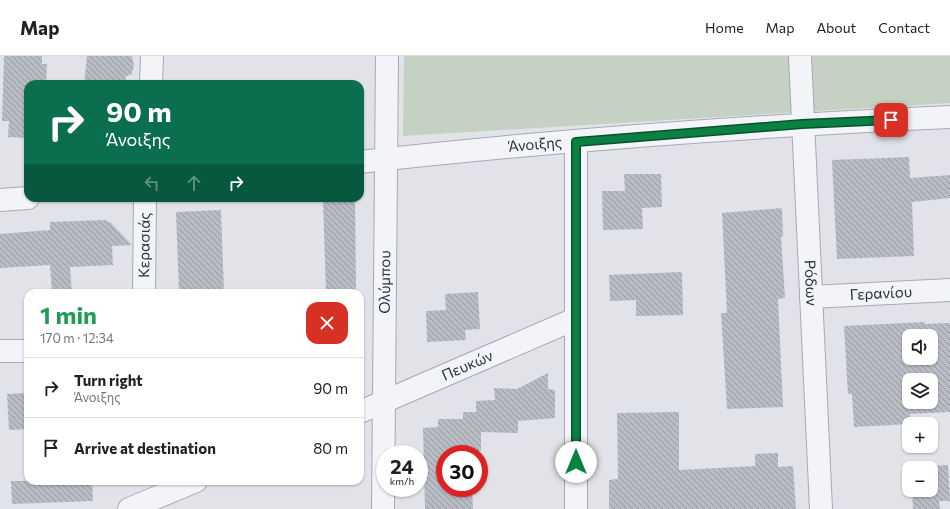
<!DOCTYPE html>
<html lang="en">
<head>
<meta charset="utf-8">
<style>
	body { margin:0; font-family:Commissioner,sans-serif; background:#f2f2f2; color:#202124; height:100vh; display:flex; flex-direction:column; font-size:15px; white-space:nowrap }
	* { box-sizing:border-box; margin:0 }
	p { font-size:13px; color:#757577 }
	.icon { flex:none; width:22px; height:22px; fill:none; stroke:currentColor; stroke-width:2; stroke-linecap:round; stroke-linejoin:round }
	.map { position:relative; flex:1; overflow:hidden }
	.sheet { position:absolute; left:24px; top:233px; width:340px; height:196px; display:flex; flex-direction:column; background:#fff; border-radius:12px; box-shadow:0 1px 3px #0004 }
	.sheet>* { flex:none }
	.banner { position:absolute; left:24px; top:24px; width:340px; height:122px; border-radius:12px; box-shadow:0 1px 3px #0004; background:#0b6e4f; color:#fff; overflow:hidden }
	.controls { position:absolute; left:902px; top:273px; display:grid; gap:8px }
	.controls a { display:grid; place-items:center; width:36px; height:36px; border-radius:8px; background:#fff; box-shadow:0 1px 3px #0004; font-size:20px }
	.speed { position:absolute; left:376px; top:389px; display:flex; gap:8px; font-size:20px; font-weight:700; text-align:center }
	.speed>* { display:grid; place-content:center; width:52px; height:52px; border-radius:50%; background:#fff; box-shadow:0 1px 3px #0004; line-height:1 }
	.speed small { font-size:10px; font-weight:400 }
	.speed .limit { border:6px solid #d22; background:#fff; color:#111 }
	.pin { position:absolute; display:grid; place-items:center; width:34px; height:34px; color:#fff; margin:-17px; border-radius:8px; box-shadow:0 2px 6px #0006 }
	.me { position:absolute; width:44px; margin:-22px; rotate:0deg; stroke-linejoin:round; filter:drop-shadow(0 0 3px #0008) }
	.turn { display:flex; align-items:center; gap:14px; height:84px; padding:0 16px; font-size:18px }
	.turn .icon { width:52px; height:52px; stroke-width:2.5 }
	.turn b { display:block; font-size:28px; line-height:34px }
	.lanes { display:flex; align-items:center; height:38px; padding:0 16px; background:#0003; justify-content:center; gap:20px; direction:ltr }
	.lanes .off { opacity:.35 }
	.round { display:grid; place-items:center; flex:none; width:42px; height:42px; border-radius:12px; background:#f2f2f2 }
	.overview { display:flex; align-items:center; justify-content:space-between; height:68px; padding:0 16px }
	h1 { font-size:24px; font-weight:700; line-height:30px; color:#1e9e55 }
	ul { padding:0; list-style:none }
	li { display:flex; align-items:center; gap:12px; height:60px; padding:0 16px; border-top:1px solid #e0e0e0 }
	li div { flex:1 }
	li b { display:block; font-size:15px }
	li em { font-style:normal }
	header { display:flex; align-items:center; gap:24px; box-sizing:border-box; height:56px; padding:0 20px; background:#fff; border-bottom:1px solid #e0e0e0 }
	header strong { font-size:19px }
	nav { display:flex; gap:22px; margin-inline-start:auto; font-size:14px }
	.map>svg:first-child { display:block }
	.green { fill:#c5d2c3 }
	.building { fill:url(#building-back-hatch); fill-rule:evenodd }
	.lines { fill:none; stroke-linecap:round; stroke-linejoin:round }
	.minor-casing { stroke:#a6aab3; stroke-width:24 }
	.minor { stroke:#f3f4f7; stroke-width:22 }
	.route-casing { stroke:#07532c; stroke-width:10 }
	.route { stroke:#0b8043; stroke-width:7 }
	.labels { text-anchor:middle; stroke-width:3; stroke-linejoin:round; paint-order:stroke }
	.street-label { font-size:15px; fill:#2a303f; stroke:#f0f2f6 }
</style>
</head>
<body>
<header>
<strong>Map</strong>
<nav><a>Home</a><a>Map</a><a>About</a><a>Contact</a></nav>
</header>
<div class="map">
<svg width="950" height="453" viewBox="0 0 950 453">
	<defs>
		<pattern id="building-back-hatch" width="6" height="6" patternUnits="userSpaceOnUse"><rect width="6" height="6" fill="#b8bcc5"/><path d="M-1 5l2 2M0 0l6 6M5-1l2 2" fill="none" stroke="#9699a1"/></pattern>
	</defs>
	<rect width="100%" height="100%" fill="#e1e3e9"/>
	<path class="green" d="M404,0H950V47L403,80Z"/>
	<g class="building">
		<path d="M4,0H42V8H47L46,28H28V82L8,81L9,65H2Z"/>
		<path d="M87,0H132L134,10L131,19L126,20L125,28H84Z"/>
		<path d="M909,101L910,122L950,119V142L912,146L914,200L837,203L832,104Z"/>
		<path d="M624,118H661L662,151L642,152L643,173L603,174L602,135H625Z"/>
		<path d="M355,142L356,235L326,237L323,144Z"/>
		<path d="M782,152L783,180L781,181L785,242L778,243L783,351L727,353L721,257H727L722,157Z"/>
		<path d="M221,154L224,237H179L176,156Z"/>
		<path d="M105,164L111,167L132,189L112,190L113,209L70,211L72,237H52L50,209L0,212V178L50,174V166Z"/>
		<path d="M682,216L683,259L636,260V244L610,245L609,219Z"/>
		<path d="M478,236L480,273L465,274L466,284L427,286L426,255L446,254L445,238Z"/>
		<path d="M925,266V268L950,267V356L910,358L911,368H909L854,371L852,338H848L844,270ZM909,280H931V302H909ZM909,324H931V346H909Z"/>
		<path d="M548,317V333L555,334V362L518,365V377L481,376V395H472V398H445V432H472L473,453H425L423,372L438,371V363H463V356H476V345L495,344L494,332L517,333Z"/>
		<path d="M28,337V373L9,374L7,338Z"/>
		<path d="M679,356V414L755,410V398L778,397V411L793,410L796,453H609V424L618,423L617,357Z"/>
		<path d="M948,409L950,445H939L940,453H913L912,434H931V412L911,411Z"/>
		<path d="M11,425H92L93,445L12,448Z"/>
	</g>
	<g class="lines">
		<g class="minor-casing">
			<g id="minor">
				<path id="s1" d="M800,0L821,453"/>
				<path d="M151,28L152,0"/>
				<path id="s2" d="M360,106C556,84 753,70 950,61"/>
				<path d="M0,144L28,142"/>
				<path id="s3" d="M144,237L145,142"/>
				<path id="s4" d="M811,241L950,234"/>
				<path d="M0,295H28"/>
				<path id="s5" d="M360,356L575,263"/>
				<path d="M129,453L196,425"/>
				<path id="s6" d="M383,453L387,0"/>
				<path d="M576,453V86"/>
			</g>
		</g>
		<use href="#minor" class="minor"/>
	</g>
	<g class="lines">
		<g class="route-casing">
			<path id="route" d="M576,406V86L802,68L891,64"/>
		</g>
		<use href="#route" class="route"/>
	</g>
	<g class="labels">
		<g class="street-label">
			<text dy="5" stroke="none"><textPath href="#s2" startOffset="176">Άνοιξης</textPath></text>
			<text dy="5" stroke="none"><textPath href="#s3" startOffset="48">Κερασιάς</textPath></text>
			<text dy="5" stroke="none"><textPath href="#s6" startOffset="227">Ολύμπου</textPath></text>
			<text dy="5" stroke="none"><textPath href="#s1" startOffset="227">Ρόδων</textPath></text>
			<text dy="5" stroke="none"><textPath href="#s4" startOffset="70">Γερανίου</textPath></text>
			<text dy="5" stroke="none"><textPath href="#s5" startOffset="117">Πευκών</textPath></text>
		</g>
	</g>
</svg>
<div class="controls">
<a><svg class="icon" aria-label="sound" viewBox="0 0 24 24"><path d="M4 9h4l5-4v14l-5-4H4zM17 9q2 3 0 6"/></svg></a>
<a><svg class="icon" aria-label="layers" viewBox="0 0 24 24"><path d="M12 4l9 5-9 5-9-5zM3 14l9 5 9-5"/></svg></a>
<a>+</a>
<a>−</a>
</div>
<div class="speed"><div>24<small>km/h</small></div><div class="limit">30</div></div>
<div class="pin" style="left:891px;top:64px;background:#d93025"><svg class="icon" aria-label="arrive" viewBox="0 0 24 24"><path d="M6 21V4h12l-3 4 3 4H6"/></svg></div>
<svg class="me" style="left:576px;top:406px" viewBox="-20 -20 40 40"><circle r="19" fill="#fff"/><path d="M0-13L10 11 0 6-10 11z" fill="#0b8043"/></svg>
<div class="banner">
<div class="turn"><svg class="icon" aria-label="right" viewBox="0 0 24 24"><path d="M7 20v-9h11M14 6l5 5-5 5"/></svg><div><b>90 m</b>Άνοιξης</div></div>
<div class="lanes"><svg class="icon off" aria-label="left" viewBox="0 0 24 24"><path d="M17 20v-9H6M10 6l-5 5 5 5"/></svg><svg class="icon off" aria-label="ahead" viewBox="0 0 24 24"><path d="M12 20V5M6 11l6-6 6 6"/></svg><svg class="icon" aria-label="right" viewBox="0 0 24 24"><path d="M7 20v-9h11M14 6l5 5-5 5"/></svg></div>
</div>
<section class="sheet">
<div class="overview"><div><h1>1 min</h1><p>170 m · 12:34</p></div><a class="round" style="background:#d93025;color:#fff"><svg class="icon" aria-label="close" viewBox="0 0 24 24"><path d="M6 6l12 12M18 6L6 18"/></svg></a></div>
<ul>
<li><svg class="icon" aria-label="right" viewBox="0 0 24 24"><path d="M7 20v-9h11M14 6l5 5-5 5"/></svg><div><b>Turn right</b><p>Άνοιξης</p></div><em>90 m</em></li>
<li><svg class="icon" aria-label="arrive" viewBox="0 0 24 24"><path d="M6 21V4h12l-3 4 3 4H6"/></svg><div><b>Arrive at destination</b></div><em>80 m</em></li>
</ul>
</section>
</div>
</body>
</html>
